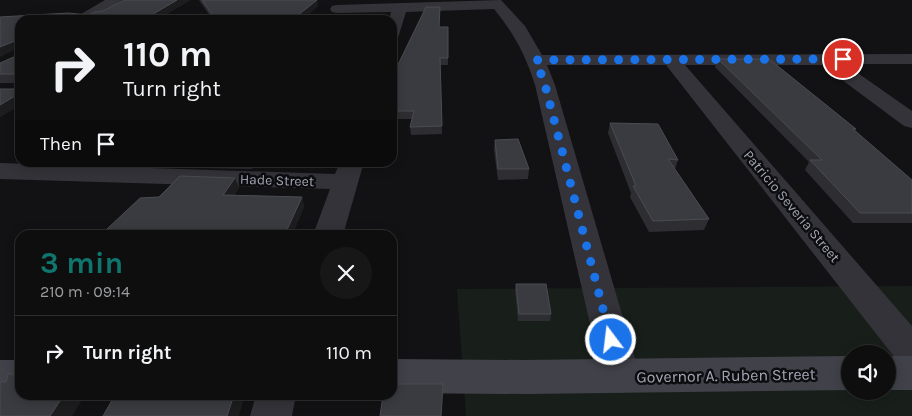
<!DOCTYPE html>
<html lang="en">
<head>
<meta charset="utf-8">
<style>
	body { margin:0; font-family:Karla,sans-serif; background:#171718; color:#f1f3f6; height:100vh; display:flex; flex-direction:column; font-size:19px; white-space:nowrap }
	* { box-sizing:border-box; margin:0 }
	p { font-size:16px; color:#9b9c9e }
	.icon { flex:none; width:28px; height:28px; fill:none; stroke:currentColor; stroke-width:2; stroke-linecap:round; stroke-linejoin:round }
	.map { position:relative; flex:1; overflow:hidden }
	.sheet { position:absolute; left:15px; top:230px; width:382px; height:170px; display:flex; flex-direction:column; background:#0e0e0f; border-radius:15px; box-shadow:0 2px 12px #0003,0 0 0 1px #2e2e2f }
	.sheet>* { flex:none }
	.hud { position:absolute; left:15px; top:15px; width:382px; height:152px; border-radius:15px; box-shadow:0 2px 12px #0003,0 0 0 1px #2e2e2f; background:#0e0e0f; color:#f1f3f6; overflow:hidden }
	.buttons { position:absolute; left:841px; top:345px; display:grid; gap:10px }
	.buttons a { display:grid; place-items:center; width:55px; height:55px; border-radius:50%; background:#0e0e0f; box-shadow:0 2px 12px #0003,0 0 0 1px #2e2e2f; font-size:25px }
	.pin { position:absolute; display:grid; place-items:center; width:42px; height:42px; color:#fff; margin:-21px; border:2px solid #fff; border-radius:50%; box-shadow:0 1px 5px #0007 }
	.me { position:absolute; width:55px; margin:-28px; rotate:345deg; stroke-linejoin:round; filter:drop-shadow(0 0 4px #0008) }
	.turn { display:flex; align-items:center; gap:18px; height:105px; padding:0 25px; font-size:22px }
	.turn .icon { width:65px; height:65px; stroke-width:2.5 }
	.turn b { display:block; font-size:35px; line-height:42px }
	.then { display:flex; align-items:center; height:48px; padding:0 25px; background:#0003; gap:10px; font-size:19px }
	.round { display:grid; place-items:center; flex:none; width:52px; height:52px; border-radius:26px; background:#171718 }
	.head { display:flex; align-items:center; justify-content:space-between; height:85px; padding:0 25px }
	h1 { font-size:30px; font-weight:700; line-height:38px; color:#0f766e }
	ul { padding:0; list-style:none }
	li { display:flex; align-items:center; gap:15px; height:75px; padding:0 25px; border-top:1px solid #2e2e2f }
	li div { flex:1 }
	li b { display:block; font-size:19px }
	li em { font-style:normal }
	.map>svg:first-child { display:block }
	.green { fill:#181f1a; fill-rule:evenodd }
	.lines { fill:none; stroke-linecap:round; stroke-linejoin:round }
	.minor { fill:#333339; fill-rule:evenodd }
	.secondary { fill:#414249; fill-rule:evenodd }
	.wall { fill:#2e2e32 }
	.shaded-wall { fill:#1d1d20 }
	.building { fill:#3a3b40; stroke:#4a4c52 }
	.route { stroke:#1a73e8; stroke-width:9; stroke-dasharray:0 16.2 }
	.labels { text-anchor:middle; stroke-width:5; stroke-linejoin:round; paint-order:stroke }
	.street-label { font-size:14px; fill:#a2a6b5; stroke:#0d0d0f }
	.near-street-label { font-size:16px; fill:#a2a6b5; stroke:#0d0d0f }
</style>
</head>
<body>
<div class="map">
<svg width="912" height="416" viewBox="0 0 912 416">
	<rect width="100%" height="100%" fill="#121214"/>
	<path class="green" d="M912,286V416H466L457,289ZM850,354H888V391H850Z"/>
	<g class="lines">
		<g class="minor">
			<path d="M105,0H122L92,20H73L76,17Z"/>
			<path d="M501,0L525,26L542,55L912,54V64H845L912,111V128L904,126L822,65H685L912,326V368L899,363L666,65H547L555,85L640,376L635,388L621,393L607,388L602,376L535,85C525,54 515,35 494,9L406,12L398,38L392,40V20H389L391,12L337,13L332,12L330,9L332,6L337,5Z"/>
			<path d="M340,162H364L343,235H313L330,189L0,179V163L335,174Z"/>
			<path d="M256,395H296L292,416H250Z"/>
		</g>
		<g class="secondary">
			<path d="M850,356V390L526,394L392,393V359L526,360Z"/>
			<rect x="888" y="356" width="24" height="34"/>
			<rect x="0" y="360" width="20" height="34"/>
		</g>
	</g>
	<g class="wall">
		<path d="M124,0H190L157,20H20V105L0,117V89H16V83H0V63L16,56L17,49L0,17L89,15L103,11Z"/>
		<path d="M199,0H317L318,6L302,20H213Z"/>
		<path d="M440,7L439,27H448V65H440L442,134L411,135L410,127L412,119H392V77Z"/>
		<path d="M718,59L856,129L855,131L912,180V223H853L805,170L809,162L715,67Z"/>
		<path d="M610,123L678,160L675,169L709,219L704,230L649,232L630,197L631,193L608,133Z"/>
		<path d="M495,140L529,169L528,179L498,180L494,150Z"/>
		<path d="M200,162H257L252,169L202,168Z"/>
		<path d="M235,178L239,188L234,195L302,197L304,207L292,235H110L107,229L159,197Z"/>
		<path d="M516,284L551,314L550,321H518L515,290Z"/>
	</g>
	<g class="shaded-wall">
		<path d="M177,0H190L157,20H143Z"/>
		<path d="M317,0L318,6L302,20H292Z"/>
		<path d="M15,41L19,48L0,57V47Z"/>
		<path d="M20,93V105L0,117V105Z"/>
		<path d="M250,162H257L252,169Z"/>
		<path d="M235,178L239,188L226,205L223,195Z"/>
		<path d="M302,197L304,207L292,235H286V232Z"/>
		<path d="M443,384L442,416H441Z"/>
		<path d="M64,395H85L72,416H50Z"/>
		<path d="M234,395H245L239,416H227Z"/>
	</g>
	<g class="building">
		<path d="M124,0H177L143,20H20V93L0,105V89H16L17,74H0V63L16,56L17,41H15L0,47V17L68,13L89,15L94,12L103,11Z"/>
		<path d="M202,0H317L292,20H216Z"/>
		<path d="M426,7H440L439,27H448V58H440L442,126L410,127L414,111H392V77Z"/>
		<path d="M718,59H769L856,129H853L912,180V213H860L810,160H822Z"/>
		<path d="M610,123L658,124L678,160L668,159L709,219L653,221L633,186H636Z"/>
		<path d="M518,139L529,169H498L495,140Z"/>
		<path d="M180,176L235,178L223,195L302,197L286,232L176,234L174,235H172L107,229L140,198L159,197Z"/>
		<path d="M516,284H546L551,314H519Z"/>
		<path d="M8,374H20V395H64L50,416H0V382H6Z"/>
		<path d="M392,384H443L441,416H380L383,395H392Z"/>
		<path d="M115,395H234L227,416H103Z"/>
	</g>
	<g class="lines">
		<path class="route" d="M611,340L545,85L536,60L843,59"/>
	</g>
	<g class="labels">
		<g class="street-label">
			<text transform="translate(277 180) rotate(2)" y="5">Hade Street</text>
			<text transform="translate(792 206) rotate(50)" y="5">Patricio Severia Street</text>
		</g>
		<g class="near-street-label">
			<text transform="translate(726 375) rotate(-1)" y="6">Governor A. Ruben Street</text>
		</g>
	</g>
</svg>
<div class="buttons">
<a><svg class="icon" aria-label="sound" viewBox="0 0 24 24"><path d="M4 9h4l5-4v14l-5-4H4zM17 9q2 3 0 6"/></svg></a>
</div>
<div class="pin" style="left:843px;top:59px;background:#d93025"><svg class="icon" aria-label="arrive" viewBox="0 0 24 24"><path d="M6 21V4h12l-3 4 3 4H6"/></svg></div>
<svg class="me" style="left:611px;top:340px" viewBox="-20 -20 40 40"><circle r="17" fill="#1a73e8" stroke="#fff" stroke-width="3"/><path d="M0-11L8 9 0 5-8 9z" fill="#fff"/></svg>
<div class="hud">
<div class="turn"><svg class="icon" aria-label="right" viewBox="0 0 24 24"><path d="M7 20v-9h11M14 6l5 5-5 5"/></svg><div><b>110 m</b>Turn right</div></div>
<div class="then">Then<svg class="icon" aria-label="arrive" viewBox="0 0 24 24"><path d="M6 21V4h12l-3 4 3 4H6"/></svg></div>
</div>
<section class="sheet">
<div class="head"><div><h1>3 min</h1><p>210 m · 09:14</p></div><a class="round"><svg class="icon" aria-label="close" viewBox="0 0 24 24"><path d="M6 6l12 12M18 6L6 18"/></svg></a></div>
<ul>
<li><svg class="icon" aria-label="right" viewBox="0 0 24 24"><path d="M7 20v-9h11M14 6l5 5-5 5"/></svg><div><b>Turn right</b></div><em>110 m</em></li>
</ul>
</section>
</div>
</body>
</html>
